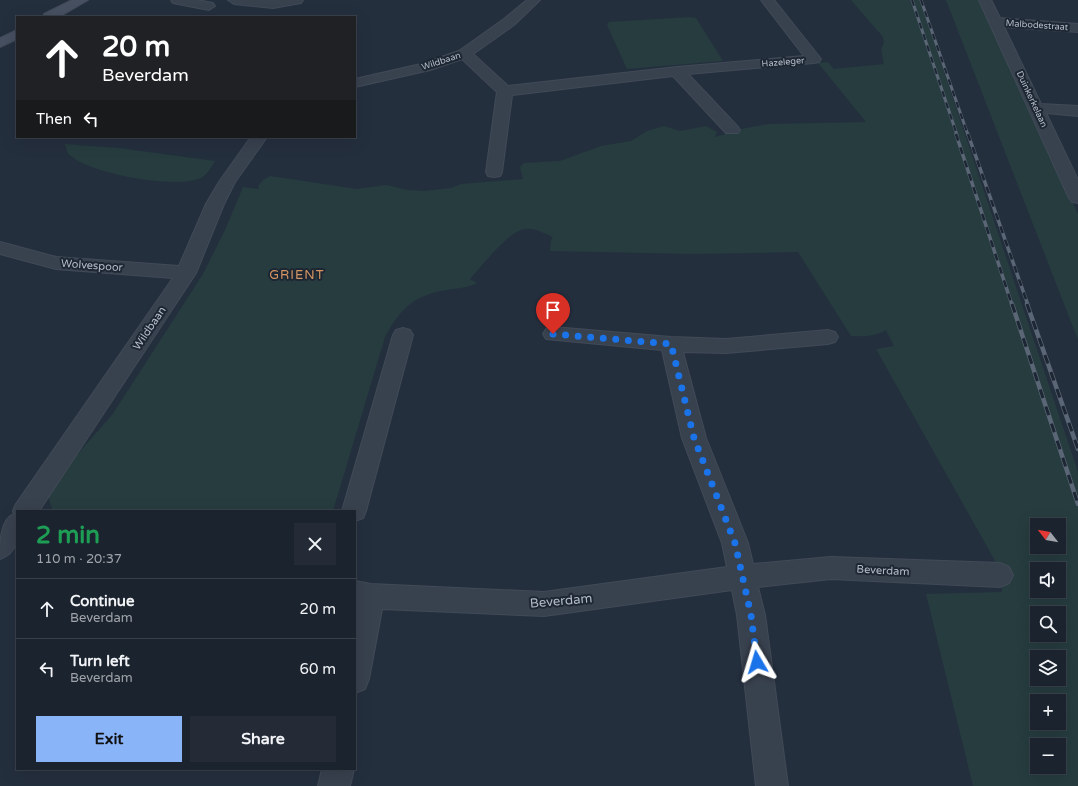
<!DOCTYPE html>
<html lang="en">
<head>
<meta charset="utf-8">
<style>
	body { margin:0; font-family:"Varela Round",sans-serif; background:#242b36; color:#f1f3f6; height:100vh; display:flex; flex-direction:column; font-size:15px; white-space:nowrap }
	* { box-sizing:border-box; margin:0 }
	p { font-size:13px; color:#a0a4aa }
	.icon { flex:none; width:22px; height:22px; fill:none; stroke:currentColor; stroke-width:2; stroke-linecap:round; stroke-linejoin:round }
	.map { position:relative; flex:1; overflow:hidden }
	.side { position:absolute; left:16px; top:510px; width:340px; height:260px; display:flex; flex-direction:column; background:#1b232e; border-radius:0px; box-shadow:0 4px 16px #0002,0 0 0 1px #39404a }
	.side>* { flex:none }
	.banner { position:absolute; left:16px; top:16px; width:340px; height:122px; border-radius:0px; box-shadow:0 4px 16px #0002,0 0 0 1px #39404a; background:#202124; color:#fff; overflow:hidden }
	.needle { width:26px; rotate:301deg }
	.controls { position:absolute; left:1030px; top:518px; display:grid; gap:8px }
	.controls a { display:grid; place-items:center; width:36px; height:36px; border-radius:0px; background:#1b232e; box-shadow:0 4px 16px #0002,0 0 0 1px #39404a; font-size:20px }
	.pin { position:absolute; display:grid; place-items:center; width:34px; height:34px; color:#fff; margin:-41px -17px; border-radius:50% 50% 50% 0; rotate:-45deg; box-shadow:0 0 4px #0007 }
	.pin .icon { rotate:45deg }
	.me { position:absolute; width:44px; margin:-22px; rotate:353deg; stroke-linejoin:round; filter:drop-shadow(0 0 3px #0008) }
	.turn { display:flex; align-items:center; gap:14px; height:84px; padding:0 20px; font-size:18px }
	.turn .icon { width:52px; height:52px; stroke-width:2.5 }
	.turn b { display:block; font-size:28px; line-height:34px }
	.then { display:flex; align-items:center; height:38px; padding:0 20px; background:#0003; gap:8px; font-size:15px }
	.round { display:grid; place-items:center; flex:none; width:42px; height:42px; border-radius:0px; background:#242b36 }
	.summary { display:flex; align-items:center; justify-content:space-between; height:68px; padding:0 20px }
	h1 { font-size:24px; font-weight:700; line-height:30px; color:#1e9e55 }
	.primary-button { display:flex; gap:8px; margin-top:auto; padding:8px 20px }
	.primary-button a { flex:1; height:46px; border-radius:0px; background:#8ab4f8; color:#111; font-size:16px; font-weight:700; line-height:46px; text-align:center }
	.primary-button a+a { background:#242b36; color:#f1f3f6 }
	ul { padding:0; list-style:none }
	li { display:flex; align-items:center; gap:12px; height:60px; padding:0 20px; border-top:1px solid #39404a }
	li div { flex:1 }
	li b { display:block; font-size:15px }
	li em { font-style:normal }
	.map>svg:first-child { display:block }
	.green { fill:#263c3f; fill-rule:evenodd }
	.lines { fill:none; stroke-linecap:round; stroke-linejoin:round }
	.minor-casing { stroke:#414a57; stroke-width:2 }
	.secondary-casing { stroke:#414a57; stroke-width:2 }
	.minor { fill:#38414e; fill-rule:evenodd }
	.secondary { fill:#465061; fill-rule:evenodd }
	.rail-far2-casing { stroke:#5a6575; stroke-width:3 }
	.rail-far1-casing { stroke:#5a6575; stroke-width:3.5 }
	.rail-casing { stroke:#5a6575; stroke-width:4.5 }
	.rail-far2 { stroke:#1d2633; stroke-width:2; stroke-dasharray:6; stroke-linecap:butt }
	.rail-far1 { stroke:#1d2633; stroke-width:2.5; stroke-dasharray:7; stroke-linecap:butt }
	.rail { stroke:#1d2633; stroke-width:3; stroke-dasharray:9; stroke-linecap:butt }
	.route { stroke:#1a73e8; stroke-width:7; stroke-dasharray:0 12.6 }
	.labels { text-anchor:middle; stroke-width:4; stroke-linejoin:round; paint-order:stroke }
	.far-street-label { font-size:9px; fill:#b4bcc9; stroke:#1d2633 }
	.street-label { font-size:11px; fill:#b4bcc9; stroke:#1d2633 }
	.quarter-label { font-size:13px; letter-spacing:1px; fill:#d59563; stroke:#1d2633 }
	.near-street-label { font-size:13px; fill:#b4bcc9; stroke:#1d2633 }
</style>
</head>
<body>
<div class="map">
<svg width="1078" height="786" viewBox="0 0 1078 786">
	<rect width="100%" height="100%" fill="#242f3e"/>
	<g class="green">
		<path d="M851,0H920L1078,472V786H973L926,594L1002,592V581L994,559L876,349L894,346L886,330C876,336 863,337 851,336L798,252L694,254L550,251L551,240L553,237C543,233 532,226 521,230C507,234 480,268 470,279L477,283C467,288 458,288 447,290C414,295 401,308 385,337L333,511H53L48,497L66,467L112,415L203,274L225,230L243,187L259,189L258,186L263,180L270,176L357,189L386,185L408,190L424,191L451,188L461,184L523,179L520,167L524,163L560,161L601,146L631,141L647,131L664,126L680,131L706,126L717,132L715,137L746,128L768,124L866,122L818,63L828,62L834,69L884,64L881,49L884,43L883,37ZM1037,525H1059V547H1037ZM1037,569H1059V591H1037ZM1037,613H1059V635H1037ZM1037,657H1059V679H1037ZM1037,701H1059V723H1037ZM1037,745H1059V767H1037Z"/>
		<path d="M946,0H980L1078,214V340Z"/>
		<path d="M690,17L696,18L723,61L627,69L607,25L609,22Z"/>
		<path d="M65,144L119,148L215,161C212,166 208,173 204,176C184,192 83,173 68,153C67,151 66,147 65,144Z"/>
	</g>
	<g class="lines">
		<g class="minor-casing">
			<g id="minor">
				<path d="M171,0H197L213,3L215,6L209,10L173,3Z"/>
				<path d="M228,0H303L301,3L273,8L234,4Z"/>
				<path d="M527,0H540L514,25L473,54L508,86L677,67L804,56L761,0H774L821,59L819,62L814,63L688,74L738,127L740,130L738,133H726L673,76L512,95L502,172L500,176L494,177L488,176L486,172L497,92L462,59L430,70L355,87V79L421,64L459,51L504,19Z"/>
				<path d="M979,0H991L1000,18L1078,24V32L1004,27L1041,104L1078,106V116L1046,113L1078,180V203L1072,202L1069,198Z"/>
				<path d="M251,137H267L235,182L224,204L196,273L39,511H17C17,531 22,551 0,559C0,543 0,520 14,514L13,511L16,504L173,278L56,269L0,254V242L56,257L179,266L206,204L219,182Z"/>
				<path d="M553,327L671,337L726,339L828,330L835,332L838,337L835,342L828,344L726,353L683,352L706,438L748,543L753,564L831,557L1000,563L1009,567L1013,575L1009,583L1000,587L831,579L758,587L765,615L788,786H756L737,615L732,590L544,616L382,609L369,679L365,689L355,693V581L371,584L544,592L727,567L722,543L682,438L662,350L546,339L543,334L546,329Z"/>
				<path d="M403,328L410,330L413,335L366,511L363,518L355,521V511H342L393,335L396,330Z"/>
				<path d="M322,769H354L350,786H318Z"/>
			</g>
		</g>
		<g class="secondary-casing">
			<g id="secondary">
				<path d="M72,0H88L59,17H43L44,14Z"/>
				<path d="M17,30V39L0,47V38Z"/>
			</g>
		</g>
		<use href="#minor" class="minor"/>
		<use href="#secondary" class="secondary"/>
		<g class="rail-far2-casing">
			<g id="rail-far2">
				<path d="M912,0L957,135"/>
				<path d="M921,0L968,135"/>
			</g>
		</g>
		<g class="rail-far1-casing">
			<g id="rail-far1">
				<path d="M956,134L1012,305"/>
				<path d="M968,134L1028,305"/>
			</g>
		</g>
		<g class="rail-casing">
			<g id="rail">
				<path d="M1012,304L1078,504"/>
				<path d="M1027,304L1078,449"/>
			</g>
		</g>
		<use href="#rail-far2" class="rail-far2"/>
		<use href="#rail-far1" class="rail-far1"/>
		<use href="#rail" class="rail"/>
	</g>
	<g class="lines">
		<path class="route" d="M553,334L671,344L694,438L735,543L751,615L757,662"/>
	</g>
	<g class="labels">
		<g class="far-street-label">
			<text transform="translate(1037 25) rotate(4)" y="3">Malbodestraat</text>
			<text transform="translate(441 61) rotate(-18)" y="3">Wildbaan</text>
			<text transform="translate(783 62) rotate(-5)" y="3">Hazeleger</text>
			<text transform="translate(1032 99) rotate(65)" y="3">Duinkerkelaan</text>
		</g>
		<g class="street-label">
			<text transform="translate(92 265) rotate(4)" y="4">Wolvespoor</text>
			<text transform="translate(149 328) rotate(-56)" y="4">Wildbaan</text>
			<text transform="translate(883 570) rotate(3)" y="4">Beverdam</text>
		</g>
		<g class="quarter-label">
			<text x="297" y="279">GRIENT</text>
		</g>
		<g class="near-street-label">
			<text transform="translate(561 600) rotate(-5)" y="5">Beverdam</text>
		</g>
	</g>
</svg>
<div class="controls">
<a><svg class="needle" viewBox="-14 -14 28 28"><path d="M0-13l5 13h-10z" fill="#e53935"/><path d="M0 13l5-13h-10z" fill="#a0a4aa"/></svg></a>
<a><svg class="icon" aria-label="sound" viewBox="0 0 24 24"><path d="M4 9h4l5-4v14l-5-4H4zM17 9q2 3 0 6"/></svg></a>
<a><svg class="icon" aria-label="search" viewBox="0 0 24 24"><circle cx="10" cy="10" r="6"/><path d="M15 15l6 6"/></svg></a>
<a><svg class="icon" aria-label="layers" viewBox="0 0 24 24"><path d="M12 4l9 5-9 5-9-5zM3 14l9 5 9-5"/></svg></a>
<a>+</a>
<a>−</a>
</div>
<div class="pin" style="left:553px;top:334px;background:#d93025"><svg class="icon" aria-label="arrive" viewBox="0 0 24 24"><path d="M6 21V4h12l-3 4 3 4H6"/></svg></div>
<svg class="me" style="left:757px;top:662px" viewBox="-20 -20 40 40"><path d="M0-17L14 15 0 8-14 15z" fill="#1a73e8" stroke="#fff" stroke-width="4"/></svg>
<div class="banner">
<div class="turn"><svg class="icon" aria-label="ahead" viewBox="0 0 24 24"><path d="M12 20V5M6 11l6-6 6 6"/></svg><div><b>20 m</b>Beverdam</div></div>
<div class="then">Then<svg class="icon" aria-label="left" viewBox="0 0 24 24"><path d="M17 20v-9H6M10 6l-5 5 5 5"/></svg></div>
</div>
<section class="side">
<div class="summary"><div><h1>2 min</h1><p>110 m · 20:37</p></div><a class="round"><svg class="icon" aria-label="close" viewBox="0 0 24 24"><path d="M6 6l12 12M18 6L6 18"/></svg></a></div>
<ul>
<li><svg class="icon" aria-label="ahead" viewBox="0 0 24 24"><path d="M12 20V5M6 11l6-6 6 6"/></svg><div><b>Continue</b><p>Beverdam</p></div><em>20 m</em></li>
<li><svg class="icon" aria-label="left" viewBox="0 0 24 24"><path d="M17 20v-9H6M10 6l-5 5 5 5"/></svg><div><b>Turn left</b><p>Beverdam</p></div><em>60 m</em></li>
</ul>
<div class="primary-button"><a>Exit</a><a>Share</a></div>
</section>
</div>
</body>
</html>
